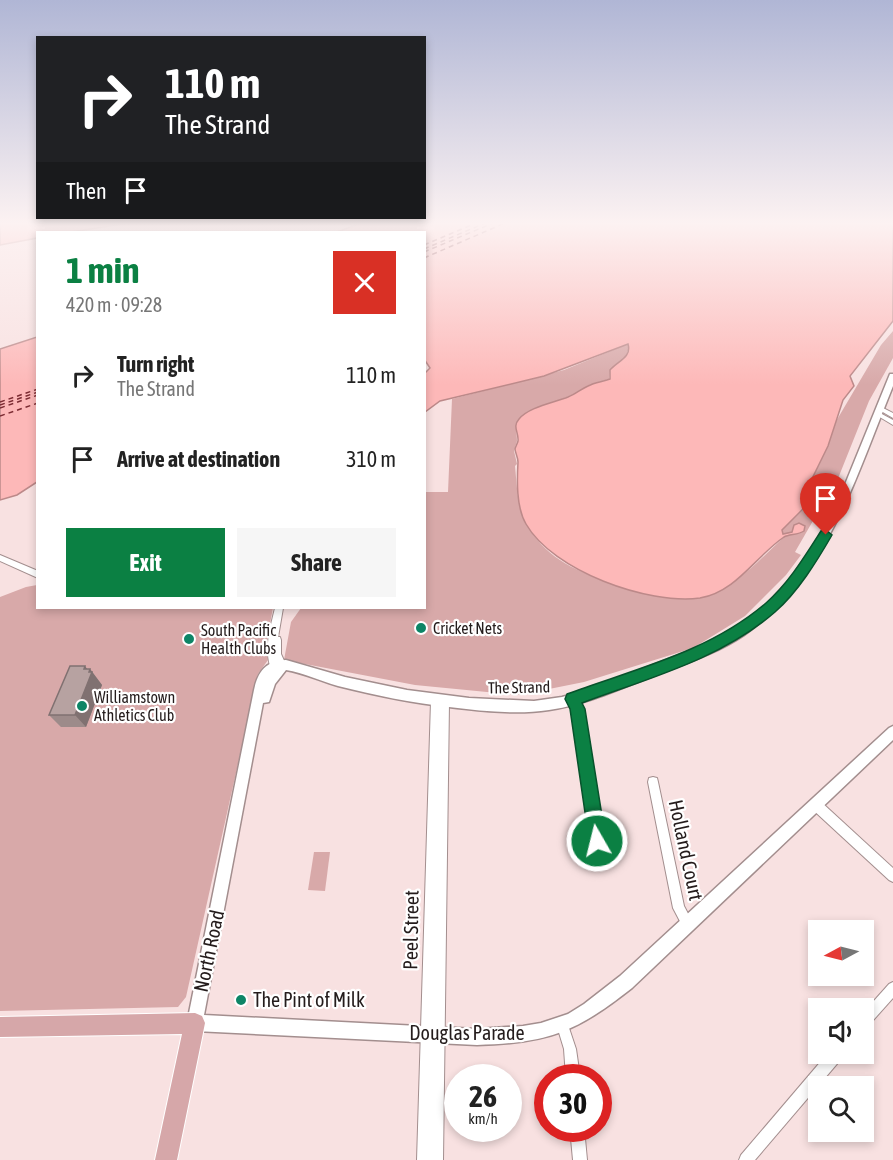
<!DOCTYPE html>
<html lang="en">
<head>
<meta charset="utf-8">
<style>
	body { margin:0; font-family:"Asap Condensed",sans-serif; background:#f6f6f6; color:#222; height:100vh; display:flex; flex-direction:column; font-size:22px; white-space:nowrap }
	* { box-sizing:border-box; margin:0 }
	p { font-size:20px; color:#767676 }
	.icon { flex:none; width:33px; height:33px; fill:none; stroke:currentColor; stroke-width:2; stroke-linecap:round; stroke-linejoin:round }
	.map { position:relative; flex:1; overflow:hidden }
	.drawer { position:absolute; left:36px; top:231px; width:390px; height:378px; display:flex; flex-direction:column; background:#fff; border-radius:0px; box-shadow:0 3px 9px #0003 }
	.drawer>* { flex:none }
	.guide { position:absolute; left:36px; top:36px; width:390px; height:183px; border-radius:0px; box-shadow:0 3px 9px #0003; background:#202124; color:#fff; overflow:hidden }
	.needle { width:39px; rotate:263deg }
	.tools { position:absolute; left:808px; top:920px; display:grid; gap:12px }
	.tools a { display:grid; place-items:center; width:66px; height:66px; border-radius:0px; background:#fff; box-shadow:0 3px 9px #0003; font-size:30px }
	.speed { position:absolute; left:444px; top:1064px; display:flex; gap:12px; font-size:30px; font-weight:700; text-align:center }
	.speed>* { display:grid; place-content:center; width:78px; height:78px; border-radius:50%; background:#fff; box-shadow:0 3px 9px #0003; line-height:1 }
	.speed small { font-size:15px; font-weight:400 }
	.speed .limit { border:9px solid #d22; background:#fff; color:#111 }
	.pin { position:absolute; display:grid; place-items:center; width:51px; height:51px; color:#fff; margin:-62px -26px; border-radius:50% 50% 50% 0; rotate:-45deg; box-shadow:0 0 6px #0007 }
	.pin .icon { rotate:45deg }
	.me { position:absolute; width:66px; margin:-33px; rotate:352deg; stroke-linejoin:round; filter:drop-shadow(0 0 4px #0008) }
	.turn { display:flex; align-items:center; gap:21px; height:126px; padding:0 30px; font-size:27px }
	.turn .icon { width:78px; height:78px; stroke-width:2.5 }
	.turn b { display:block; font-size:42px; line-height:51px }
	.then { display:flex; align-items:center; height:57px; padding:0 30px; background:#0003; gap:12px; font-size:22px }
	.round { display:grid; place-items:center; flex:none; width:63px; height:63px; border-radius:0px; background:#f6f6f6 }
	.head { display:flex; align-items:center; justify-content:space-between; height:102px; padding:0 30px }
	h1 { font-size:36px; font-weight:700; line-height:45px; color:#0b8043 }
	.primary-button { display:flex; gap:12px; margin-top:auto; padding:12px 30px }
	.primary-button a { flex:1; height:69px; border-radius:0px; background:#0b8043; color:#fff; font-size:24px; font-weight:700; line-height:69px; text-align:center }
	.primary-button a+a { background:#f6f6f6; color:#222 }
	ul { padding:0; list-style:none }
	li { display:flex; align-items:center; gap:18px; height:84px; padding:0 30px }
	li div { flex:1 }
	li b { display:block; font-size:22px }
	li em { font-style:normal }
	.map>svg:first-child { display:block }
	.green { fill:#d8a9a9 }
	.water { fill:#fdb8b8; stroke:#bc8989; stroke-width:1.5 }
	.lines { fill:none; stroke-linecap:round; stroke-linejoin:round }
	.ferry { stroke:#7b2b32; stroke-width:1.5; stroke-dasharray:5 4; stroke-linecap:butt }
	.minor-casing { stroke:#a38e8e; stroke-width:2 }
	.tertiary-casing { stroke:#a38e8e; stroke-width:3 }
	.primary-casing { stroke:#fff; stroke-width:2 }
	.minor { fill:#fff; fill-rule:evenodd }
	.tertiary { fill:#fff; fill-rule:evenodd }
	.primary { fill:#d6a7a9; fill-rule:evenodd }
	.wall { fill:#9d8b8a }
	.shaded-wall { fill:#807171 }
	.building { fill:#b7a2a1; stroke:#807171; stroke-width:1.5 }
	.route { fill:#0b8043; stroke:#07532c; stroke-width:1.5 }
	.poi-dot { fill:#0d8566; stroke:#fff; stroke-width:2 }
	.labels { text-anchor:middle; stroke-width:4.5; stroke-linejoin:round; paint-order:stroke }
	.poi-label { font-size:16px; fill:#241c1c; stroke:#fff; text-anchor:start }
	.street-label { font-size:16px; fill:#241c1c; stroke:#fff }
	.near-street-label { font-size:20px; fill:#241c1c; stroke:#fff }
	.near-poi-label { font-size:20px; fill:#241c1c; stroke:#fff; text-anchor:start }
</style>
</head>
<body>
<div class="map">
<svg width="893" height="1160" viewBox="0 0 893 1160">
	<rect width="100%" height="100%" fill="#f8e1e1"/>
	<g class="green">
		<path d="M893,331V358L869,401L827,506L814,519L795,552L801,555L786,575L745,616L693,648L584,682L519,695L415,685L284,660L291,622L301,608H424L425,492H448L452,399L564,370L628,344C631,356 618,362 610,370L609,379L589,385L577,393L528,412L516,423L517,441L514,451L517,464L515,466C517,485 517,507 526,523C533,537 547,552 560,560C588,579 670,606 704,597C736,587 759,560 784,537L782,530L803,510L804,495L828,446L835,423L881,345Z"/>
		<path d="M37,585L38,608H273L267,639L268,660L258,674L186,997L178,1007L0,1011V597L26,587Z"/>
		<path d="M314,852H330L325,891L308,890Z"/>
	</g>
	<g class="water">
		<path d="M0,223H129L71,232H38L37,238L0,245Z"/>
		<path d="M361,223H893V321L850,376L854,386L843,400L828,446L804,495L807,505L782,530L783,534L792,532L794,525L799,523L805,526L804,531C798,535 789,534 784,537C756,556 736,592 700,598C648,605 553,571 526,524C516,507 517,480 518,462C518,457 515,452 515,449C515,448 518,442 518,441C519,432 512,427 519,419C529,407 553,403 568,397C576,394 581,389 588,386C595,382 602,382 610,379V370C618,361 632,357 628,344L544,376L440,401L425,412V373L430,368L424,359V232H337Z"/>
		<path d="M37,337V482L17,495L0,500V349Z"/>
	</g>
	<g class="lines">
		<g class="ferry">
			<path d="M424,245L476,223"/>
			<path d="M424,249L485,223"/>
			<path d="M424,252L493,223"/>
			<path d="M424,258L505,223"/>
			<path d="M0,402L38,389"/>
			<path d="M0,405L38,392"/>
			<path d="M0,408L38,395"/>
			<path d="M0,416L38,403"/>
		</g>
		<g class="minor-casing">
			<g id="minor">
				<path d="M883,408L893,413V418L881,411L880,410Z"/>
				<path d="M880,413L893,420V425L878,416V414Z"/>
				<path d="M0,555L38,571V578L0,561Z"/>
				<path d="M275,608H283L278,637H280L281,640V654L286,665L284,668L281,669L278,668L274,670L271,669C264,648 270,629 275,608Z"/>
				<path d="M573,695L576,696L582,709L602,841L601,845L597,846L593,845L592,841L572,709L568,699L570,696Z"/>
				<path d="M436,697L440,700L444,698L447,699L449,702L443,1160H417L431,701L433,698Z"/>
				<path d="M653,777L657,778L658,782L684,906L694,925L692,929L688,931L684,929L673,908L648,782L649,778Z"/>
				<path d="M816,800L820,801L893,868V882L889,880L812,809L811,805L812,801Z"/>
				<path d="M893,982V998L868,1026L864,1028V1012L889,984Z"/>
				<path d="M563,1020L567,1022L576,1049L580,1077H566L564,1049L557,1026L559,1022Z"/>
				<path d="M828,1053H843L842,1058L755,1160H739L741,1155Z"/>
				<path d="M570,1128H584L587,1160H573Z"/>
			</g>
		</g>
		<g class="tertiary-casing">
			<path id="tertiary" d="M890,374H893V386C856,476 828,576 744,635C716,654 683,664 653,676C619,689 585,705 549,710C517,715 482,711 449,707C412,703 374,695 338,686C320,681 304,673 286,670L275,684L269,702L263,703L204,1015L477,1029L523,1026L541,1023L568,1014L584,1004L620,976L889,728L893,726V740L632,988C576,1032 549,1043 477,1045L195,1031L189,1029L187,1023L254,690C258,671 266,661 286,660L345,677L407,690L469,698L534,701L562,697L588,690L703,646L735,629L766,605L791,578L813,547L830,517L846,482Z"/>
		</g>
		<g class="primary-casing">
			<path id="primary" d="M195,1013L202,1016L205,1023L177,1160H155L182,1034L0,1037V1017Z"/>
		</g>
		<use href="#minor" class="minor"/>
		<use href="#tertiary" class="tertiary"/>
		<use href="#primary" class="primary"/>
	</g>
	<path class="wall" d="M85,666L87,669H90L102,685L86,727H61L49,715Z"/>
	<path class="shaded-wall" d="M85,666L89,672L90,669L102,685L86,727L75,715Z"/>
	<path class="building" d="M70,666H85L84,669H90L89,672H92L75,715H49Z"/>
	<linearGradient id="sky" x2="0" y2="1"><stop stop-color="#b0b6d5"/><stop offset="0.58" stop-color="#fcf2f2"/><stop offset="1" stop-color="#fcf2f2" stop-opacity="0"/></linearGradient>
	<rect width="893" height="385" fill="url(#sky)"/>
	<path class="route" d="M826,530L832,535C817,561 798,592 775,612C721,659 649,678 582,703L585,709L606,841L603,847L597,850L590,847L570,709L565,699L567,694C635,669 709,652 766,603C788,584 805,556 821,531Z"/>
	<g class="poi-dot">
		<circle cx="421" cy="628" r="6"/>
		<circle cx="189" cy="639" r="6"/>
		<circle cx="82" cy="706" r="6"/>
		<circle cx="241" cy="1000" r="6"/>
	</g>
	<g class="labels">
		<g class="poi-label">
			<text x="433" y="634">Cricket Nets</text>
			<text x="201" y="636">South Pacific<tspan x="201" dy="18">Health Clubs</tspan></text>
			<text x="94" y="703">Williamstown<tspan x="94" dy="18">Athletics Club</tspan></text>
		</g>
		<g class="street-label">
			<text transform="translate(519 687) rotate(-1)" y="6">The Strand</text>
		</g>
		<g class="near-street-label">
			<text transform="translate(686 850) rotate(78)" y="7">Holland Court</text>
			<text transform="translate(411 930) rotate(-89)" y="7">Peel Street</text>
			<text transform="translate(209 951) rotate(-78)" y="7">North Road</text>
			<text x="467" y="1040">Douglas Parade</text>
		</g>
		<g class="near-poi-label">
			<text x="253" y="1007">The Pint of Milk</text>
		</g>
	</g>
</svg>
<div class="tools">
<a><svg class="needle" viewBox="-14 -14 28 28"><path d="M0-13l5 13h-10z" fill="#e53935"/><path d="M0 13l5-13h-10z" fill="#767676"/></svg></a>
<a><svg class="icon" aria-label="sound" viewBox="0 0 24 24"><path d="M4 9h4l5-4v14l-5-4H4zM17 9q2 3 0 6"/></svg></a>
<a><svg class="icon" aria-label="search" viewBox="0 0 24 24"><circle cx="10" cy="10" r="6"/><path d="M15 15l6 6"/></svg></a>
</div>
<div class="speed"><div>26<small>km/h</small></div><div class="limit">30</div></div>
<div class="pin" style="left:826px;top:535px;background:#d93025"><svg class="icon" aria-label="arrive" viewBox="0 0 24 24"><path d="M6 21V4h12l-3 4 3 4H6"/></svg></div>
<svg class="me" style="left:597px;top:841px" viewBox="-20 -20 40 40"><circle r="17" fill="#0b8043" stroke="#fff" stroke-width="3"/><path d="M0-11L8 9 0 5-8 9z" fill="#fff"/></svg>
<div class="guide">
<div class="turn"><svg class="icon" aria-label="right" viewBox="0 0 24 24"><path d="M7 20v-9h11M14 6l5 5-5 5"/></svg><div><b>110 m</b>The Strand</div></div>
<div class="then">Then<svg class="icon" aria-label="arrive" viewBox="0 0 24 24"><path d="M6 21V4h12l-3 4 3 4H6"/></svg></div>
</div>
<section class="drawer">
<div class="head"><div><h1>1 min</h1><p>420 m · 09:28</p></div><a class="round" style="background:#d93025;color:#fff"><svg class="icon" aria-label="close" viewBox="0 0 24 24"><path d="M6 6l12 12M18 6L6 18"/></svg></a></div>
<ul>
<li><svg class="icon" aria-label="right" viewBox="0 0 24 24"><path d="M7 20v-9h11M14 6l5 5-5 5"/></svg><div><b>Turn right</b><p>The Strand</p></div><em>110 m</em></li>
<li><svg class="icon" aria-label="arrive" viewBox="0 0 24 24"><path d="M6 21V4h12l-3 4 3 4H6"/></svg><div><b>Arrive at destination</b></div><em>310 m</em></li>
</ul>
<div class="primary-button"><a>Exit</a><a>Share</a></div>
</section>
</div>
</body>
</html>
